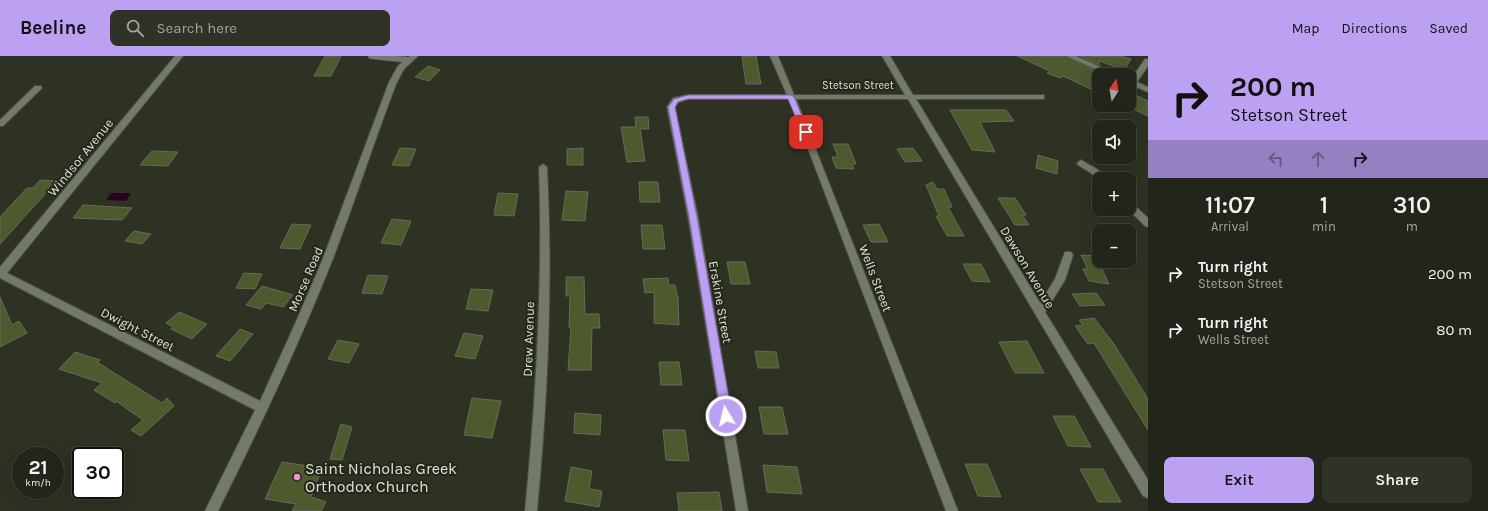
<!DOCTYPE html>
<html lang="en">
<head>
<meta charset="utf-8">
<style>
	body { margin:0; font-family:Karla,sans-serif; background:#2e3227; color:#f1f3f6; height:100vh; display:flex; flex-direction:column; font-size:15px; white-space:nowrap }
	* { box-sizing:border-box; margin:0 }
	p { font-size:13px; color:#a2a5a2 }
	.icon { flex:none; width:22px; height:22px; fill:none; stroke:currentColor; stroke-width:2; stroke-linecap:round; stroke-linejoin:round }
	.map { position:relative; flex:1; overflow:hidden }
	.drawer { display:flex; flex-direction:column; background:#22261a; width:340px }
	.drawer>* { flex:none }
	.guide { background:#bca0f2; color:#111; overflow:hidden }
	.needle { width:26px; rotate:11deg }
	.fabs { position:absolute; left:1092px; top:12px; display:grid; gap:8px }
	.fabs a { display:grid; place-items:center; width:44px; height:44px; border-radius:8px; background:#22261a; box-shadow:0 4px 16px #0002,0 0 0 1px #3f4339; font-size:20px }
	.speed { position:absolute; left:12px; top:391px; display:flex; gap:8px; font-size:20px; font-weight:700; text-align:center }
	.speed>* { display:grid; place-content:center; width:52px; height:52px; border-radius:50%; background:#22261a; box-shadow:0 4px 16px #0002,0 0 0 1px #3f4339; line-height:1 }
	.speed small { font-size:10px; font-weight:400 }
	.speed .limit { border:2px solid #111; border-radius:6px; background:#fff; color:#111 }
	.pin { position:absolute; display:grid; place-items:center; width:34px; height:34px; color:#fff; margin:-17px; border-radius:8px; box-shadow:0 2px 6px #0006 }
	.me { position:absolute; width:44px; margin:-22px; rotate:351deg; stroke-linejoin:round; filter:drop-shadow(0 0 3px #0008) }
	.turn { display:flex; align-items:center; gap:14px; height:84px; padding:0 16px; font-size:18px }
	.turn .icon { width:52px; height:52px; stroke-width:2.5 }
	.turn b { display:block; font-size:28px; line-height:34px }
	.lanes { display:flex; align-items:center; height:38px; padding:0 16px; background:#0003; justify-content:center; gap:20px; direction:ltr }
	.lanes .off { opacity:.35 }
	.eta { display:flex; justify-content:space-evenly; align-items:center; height:68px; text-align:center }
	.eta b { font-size:24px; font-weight:600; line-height:28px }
	.action { display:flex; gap:8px; margin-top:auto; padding:8px 16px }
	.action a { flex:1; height:46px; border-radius:8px; background:#bca0f2; color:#111; font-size:16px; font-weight:600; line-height:46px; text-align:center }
	.action a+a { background:#2e3227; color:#f1f3f6 }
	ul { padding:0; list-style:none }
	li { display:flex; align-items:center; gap:12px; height:56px; padding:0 16px }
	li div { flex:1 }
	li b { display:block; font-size:15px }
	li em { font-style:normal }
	header { display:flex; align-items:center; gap:24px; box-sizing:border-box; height:56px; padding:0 20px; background:#bca0f2; color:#111 }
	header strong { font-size:19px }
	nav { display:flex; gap:22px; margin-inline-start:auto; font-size:14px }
	.search { width:280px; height:36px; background:#2e3227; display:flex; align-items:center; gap:10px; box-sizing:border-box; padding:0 14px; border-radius:8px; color:#a2a5a2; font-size:15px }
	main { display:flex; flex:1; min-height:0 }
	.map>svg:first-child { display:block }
	.water { fill:#29051d }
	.building { fill:#4c5a2e; stroke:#656b5a }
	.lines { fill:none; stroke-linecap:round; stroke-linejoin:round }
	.service-casing { stroke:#494e41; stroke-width:7 }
	.minor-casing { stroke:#494e41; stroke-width:2 }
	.service { stroke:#747a69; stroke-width:5.5 }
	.minor { fill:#747a69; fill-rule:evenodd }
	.route { fill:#bca0f2; stroke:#7a689d }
	.poi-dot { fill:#f790ce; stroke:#232819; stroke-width:1.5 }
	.labels { text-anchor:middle; stroke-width:4; stroke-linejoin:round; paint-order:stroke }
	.far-street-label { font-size:11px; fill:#dde1d7; stroke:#232819 }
	.street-label { font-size:13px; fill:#dde1d7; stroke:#232819 }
	.near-poi-label { font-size:16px; fill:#dde1d7; stroke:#232819; text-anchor:start }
</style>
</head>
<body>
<header>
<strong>Beeline</strong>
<div class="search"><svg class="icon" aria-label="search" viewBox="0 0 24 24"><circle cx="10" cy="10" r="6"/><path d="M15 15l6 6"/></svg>Search here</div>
<nav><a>Map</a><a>Directions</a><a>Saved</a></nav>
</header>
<main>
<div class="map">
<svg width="1148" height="455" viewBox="0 0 1148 455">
	<rect width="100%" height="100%" fill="#2d3223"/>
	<path class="water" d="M111,137H131L126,145L106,144Z"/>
	<g class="building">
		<path d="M325,0H341L331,20H314Z"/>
		<path d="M742,0H756L761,28H746Z"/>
		<path d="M1017,0H1065L1099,17V37L1063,20L1060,22L1047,17L1050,15Z"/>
		<path d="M1080,0H1121L1131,3L1124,14L1099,5V9Z"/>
		<path d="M428,10L440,14L429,25L415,21Z"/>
		<path d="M1129,36L1148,45V60L1129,51Z"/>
		<path d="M950,54H1006L1014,65L980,66L995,96L972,94Z"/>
		<path d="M635,61H648L649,73H640L645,105L627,106L621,71H636Z"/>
		<path d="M833,88H848L856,108H852L854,113L836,112L832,101H838Z"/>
		<path d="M400,92L416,93L409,110L392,109Z"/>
		<path d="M583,92V109H567V93Z"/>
		<path d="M913,92L922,105L905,106L897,93Z"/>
		<path d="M152,95L178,96L168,110L140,109Z"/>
		<path d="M1038,99L1058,105L1057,118L1036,112Z"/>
		<path d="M40,124L57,125L0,188V161L27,132H33Z"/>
		<path d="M639,126H658L660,146H640Z"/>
		<path d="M933,126L937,133H944L952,151H948L964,180H947L936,160H939L926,129Z"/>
		<path d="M566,135L588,136L585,165L562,164Z"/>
		<path d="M498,137L518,138L514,160L494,159Z"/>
		<path d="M998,142H1015L1026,159H1022L1029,169H1015Z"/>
		<path d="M83,149L132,152L122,164L73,162Z"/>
		<path d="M392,163L411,165L401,189L381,187Z"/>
		<path d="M292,168L311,169L300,193L280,192Z"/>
		<path d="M879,168L888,186H871L863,169Z"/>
		<path d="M641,169H662L665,193H643Z"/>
		<path d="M134,175L151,178L142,188L125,185Z"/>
		<path d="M1081,199L1096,200L1109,228L1089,225L1083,213H1088Z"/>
		<path d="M727,206H745L750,228H731Z"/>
		<path d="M963,208H981L990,226L972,225Z"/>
		<path d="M244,217L262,218L255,233L236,232Z"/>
		<path d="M368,219L388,220L382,238L362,237Z"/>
		<path d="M566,221H584L585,258H599L600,272H592L591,314H568L571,272H569L570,240H566Z"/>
		<path d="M668,222L669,229H675L678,242L679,269L654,267V236L645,237L643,223Z"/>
		<path d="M262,230L293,239L283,251L266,247L261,253L246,249Z"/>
		<path d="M471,233L493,234L488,255L466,253Z"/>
		<path d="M1096,237L1105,249L1080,250L1072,238Z"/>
		<path d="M0,241L12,269L19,265L27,277L0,291Z"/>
		<path d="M179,256L207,268L192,283L171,273L173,271L166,267Z"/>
		<path d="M1094,262L1114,288L1148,343V374L1094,287L1088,288L1075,270L1083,269L1079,264Z"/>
		<path d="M240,273L253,278L230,305L216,300Z"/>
		<path d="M464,277L483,280L475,303L455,300Z"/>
		<path d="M338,284L359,288L349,307L328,303Z"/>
		<path d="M1027,285L1044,317H1015L999,286Z"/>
		<path d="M755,295L776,296L779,312H758Z"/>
		<path d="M75,296L100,304L97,306L162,347L167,342L174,350L141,380L131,374L143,364L116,345L115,347L94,334L102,327L59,313Z"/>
		<path d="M659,306H679L682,329H661Z"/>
		<path d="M472,342L501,345L492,382L464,379Z"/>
		<path d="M759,351H782L788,378H764Z"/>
		<path d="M575,357L601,359L600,379L574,377Z"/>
		<path d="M1053,360H1074L1091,391L1068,390Z"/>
		<path d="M341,368L352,371L342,404L330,403Z"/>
		<path d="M663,374H685L689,405L666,404Z"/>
		<path d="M282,406L322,412L311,441L326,446L321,455H292L296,448L265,443Z"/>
		<path d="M965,408H987L1001,441L978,440Z"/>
		<path d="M763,409L797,411L802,438L767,436Z"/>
		<path d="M571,411L592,415L589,433L602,435L599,451L565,445Z"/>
		<path d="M1080,413H1103L1121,446H1098Z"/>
		<path d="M719,436L722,455H679L677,437Z"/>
	</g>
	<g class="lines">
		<g class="service-casing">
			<path id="service" d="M371,0L409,4"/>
		</g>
		<g class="minor-casing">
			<g id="minor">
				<path d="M175,0H183L7,217L260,345L295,268L322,205L389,26L398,10L410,0H418L404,13L397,26C374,85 355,146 332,205C298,291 259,373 218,455H205L255,354L0,222V211Z"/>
				<path d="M770,0H778L794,39H905L882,0H890L913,39H1044V43H916L1040,247L1055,223L1065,196H1071L1073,199L1065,224L1045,256L1148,424V442L1143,440L908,43H796L958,455H946L789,43H688L679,46L675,51L698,161L748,455H736L688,161L667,51L673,42L688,39H787Z"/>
				<path d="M1066,0H1076L1118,19H1108Z"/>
				<path d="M1145,3H1148V10L1137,26L1148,31V36L1129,28V23H1131Z"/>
				<path d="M35,30H41L42,32L3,70H0V64Z"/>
				<path d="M1081,104L1097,113L1106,123H1099V125L1091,117L1078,109L1077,107Z"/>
				<path d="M543,108L547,111C553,225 548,341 537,455H525C536,341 543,225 539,111Z"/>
				<path d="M1129,146L1132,147L1148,162V171L1145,170L1128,153H1129Z"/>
			</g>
		</g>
		<use href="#service" class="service"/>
		<use href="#minor" class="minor"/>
	</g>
	<path class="route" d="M791,39L794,41L809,76L808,77H803L802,76L788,43H688L678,46L675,51L697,161L732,360L730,364L726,365L722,364L721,360L689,161L668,51L674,43L688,39Z"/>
	<circle class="poi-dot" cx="297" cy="421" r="4"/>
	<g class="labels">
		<g class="far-street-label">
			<text x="858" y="33">Stetson Street</text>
		</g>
		<g class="street-label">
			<text transform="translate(80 101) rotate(-51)" y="5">Windsor Avenue</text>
			<text transform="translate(1028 211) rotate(59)" y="5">Dawson Avenue</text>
			<text transform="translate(876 222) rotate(69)" y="5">Wells Street</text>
			<text transform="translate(305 223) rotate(-67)" y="5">Morse Road</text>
			<text transform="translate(721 246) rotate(80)" y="5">Erskine Street</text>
			<text transform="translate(138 273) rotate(27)" y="5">Dwight Street</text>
			<text transform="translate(528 283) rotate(-88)" y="5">Drew Avenue</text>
		</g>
		<g class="near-poi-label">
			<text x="305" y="418">Saint Nicholas Greek<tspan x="305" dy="18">Orthodox Church</tspan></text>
		</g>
	</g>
</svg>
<div class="fabs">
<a><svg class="needle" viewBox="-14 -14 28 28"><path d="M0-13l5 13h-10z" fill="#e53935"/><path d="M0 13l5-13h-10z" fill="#a2a5a2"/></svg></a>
<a><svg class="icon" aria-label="sound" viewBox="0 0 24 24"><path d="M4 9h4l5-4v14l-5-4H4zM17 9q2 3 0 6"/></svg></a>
<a>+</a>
<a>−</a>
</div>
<div class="speed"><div>21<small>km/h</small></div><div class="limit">30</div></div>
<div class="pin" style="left:806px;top:76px;background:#d93025"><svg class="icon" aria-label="arrive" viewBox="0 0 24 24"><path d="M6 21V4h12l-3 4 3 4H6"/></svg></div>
<svg class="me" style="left:726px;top:360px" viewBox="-20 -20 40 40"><circle r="17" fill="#bca0f2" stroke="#fff" stroke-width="3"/><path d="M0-11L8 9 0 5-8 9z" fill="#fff"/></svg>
</div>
<section class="drawer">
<div class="guide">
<div class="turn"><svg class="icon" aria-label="right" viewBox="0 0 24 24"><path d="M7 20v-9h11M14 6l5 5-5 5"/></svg><div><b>200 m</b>Stetson Street</div></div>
<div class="lanes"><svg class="icon off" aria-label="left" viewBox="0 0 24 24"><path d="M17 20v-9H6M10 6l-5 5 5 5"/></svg><svg class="icon off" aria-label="ahead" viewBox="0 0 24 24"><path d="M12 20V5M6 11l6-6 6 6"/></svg><svg class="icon" aria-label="right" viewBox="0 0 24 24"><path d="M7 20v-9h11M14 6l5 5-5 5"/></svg></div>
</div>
<div class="eta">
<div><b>11:07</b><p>Arrival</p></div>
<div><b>1</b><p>min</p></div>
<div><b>310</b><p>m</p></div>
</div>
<ul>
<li><svg class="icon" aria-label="right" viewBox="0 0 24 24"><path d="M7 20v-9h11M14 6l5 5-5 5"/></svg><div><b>Turn right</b><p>Stetson Street</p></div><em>200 m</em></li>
<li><svg class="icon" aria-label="right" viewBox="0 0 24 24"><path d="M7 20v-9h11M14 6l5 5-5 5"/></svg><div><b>Turn right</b><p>Wells Street</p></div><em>80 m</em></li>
</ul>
<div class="action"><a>Exit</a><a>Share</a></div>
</section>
</main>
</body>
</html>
